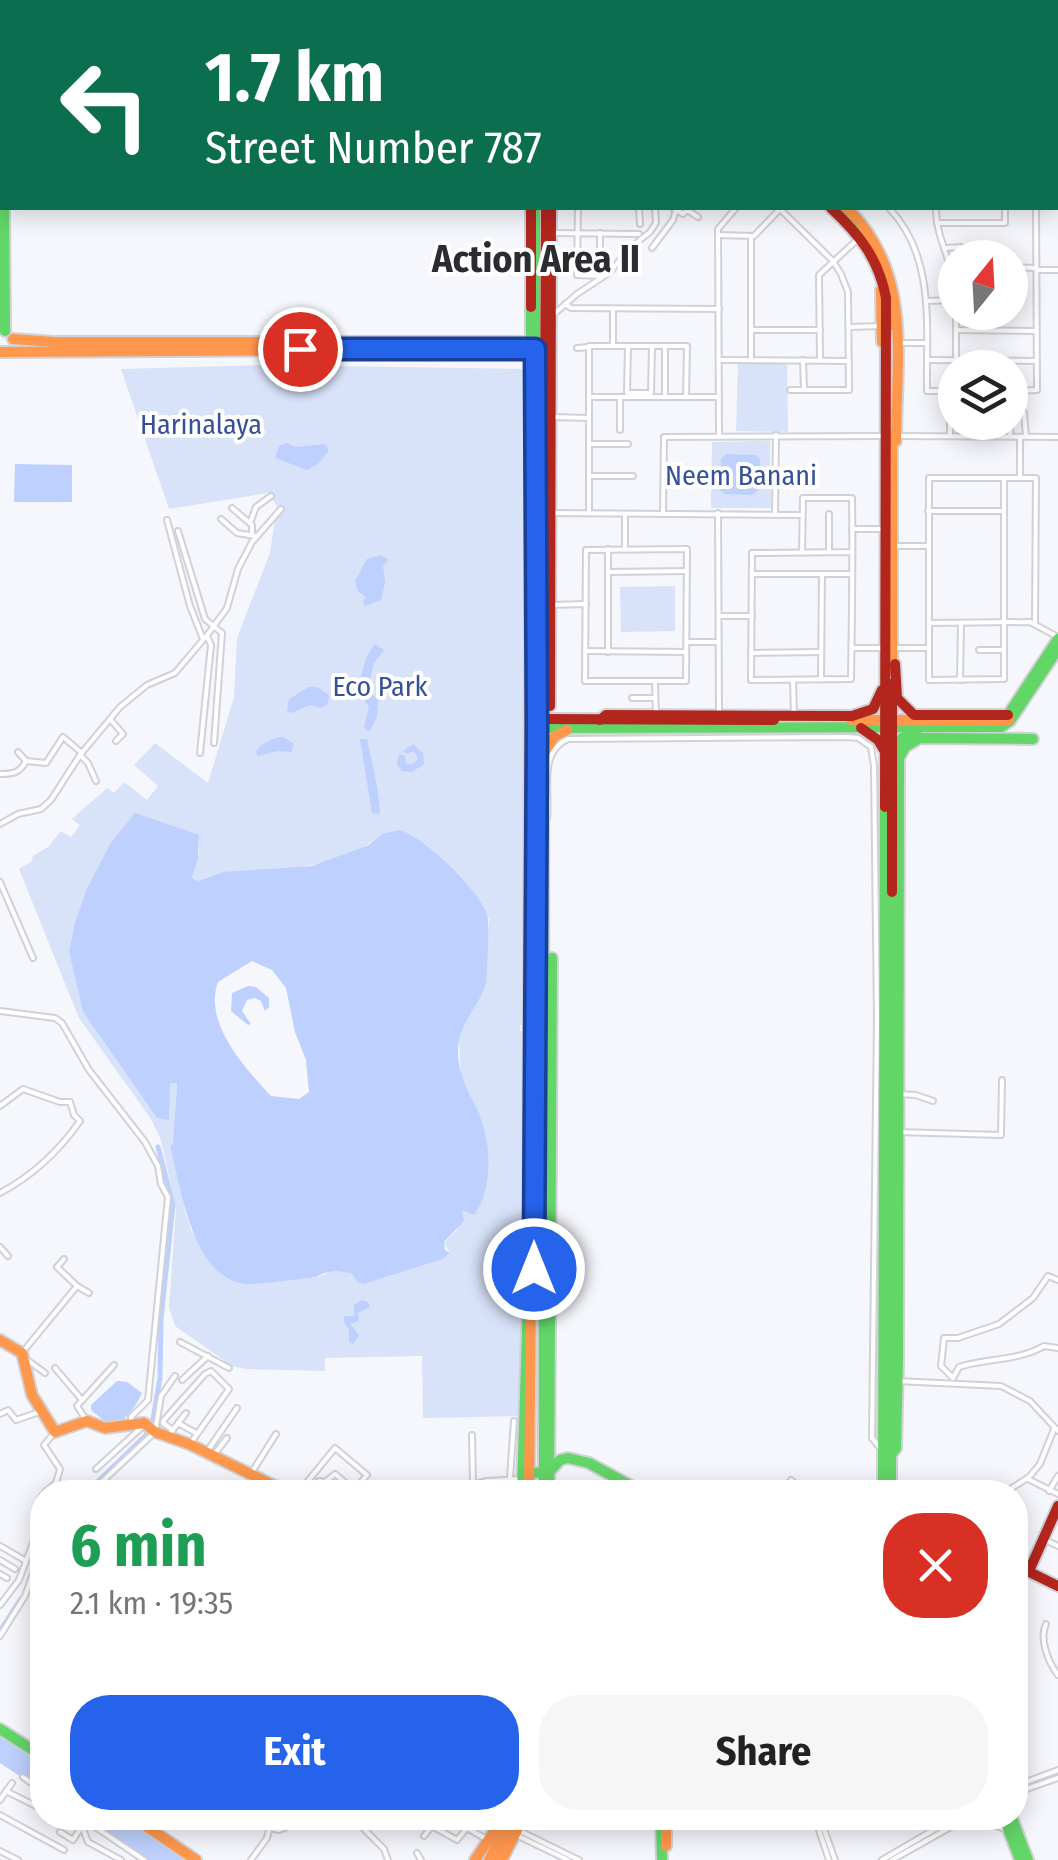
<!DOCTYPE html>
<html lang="en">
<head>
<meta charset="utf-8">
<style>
	body { margin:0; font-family:"Fira Sans Condensed",sans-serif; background:#f6f6f6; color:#222; height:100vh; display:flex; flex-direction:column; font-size:38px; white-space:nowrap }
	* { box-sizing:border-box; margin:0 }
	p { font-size:32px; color:#767676 }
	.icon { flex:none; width:55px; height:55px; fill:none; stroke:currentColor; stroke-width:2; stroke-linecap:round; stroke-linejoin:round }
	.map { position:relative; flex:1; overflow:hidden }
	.details { position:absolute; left:30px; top:1480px; width:998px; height:350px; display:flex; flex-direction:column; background:#fff; border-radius:40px; box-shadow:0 5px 25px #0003 }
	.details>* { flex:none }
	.hud { position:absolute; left:0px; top:0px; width:1060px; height:210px; box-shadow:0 5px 25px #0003; background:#0b6e4f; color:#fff; overflow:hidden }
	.needle { width:65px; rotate:18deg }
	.tools { position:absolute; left:938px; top:240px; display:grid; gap:20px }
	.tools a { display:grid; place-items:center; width:90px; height:90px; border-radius:50%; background:#fff; box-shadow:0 5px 25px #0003; font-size:50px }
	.pin { position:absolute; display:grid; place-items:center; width:85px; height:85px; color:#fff; margin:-42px; border:5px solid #fff; border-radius:50%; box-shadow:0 2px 10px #0007 }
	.me { position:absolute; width:110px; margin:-55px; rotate:0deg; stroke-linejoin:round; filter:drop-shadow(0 0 8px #0008) }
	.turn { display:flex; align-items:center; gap:35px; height:210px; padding:0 40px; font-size:45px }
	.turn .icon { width:130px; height:130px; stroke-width:2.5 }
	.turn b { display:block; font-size:70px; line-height:85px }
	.round { display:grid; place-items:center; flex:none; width:105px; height:105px; border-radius:40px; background:#f6f6f6 }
	.headline { display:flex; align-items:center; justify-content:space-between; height:170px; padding:0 40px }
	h1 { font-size:60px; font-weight:700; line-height:75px; color:#1e9e55 }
	.action { display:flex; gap:20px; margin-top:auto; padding:20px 40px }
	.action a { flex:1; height:115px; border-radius:40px; background:#2563eb; color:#fff; font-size:40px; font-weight:700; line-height:115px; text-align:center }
	.action a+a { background:#f6f6f6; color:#222 }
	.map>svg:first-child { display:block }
	.green { fill:#d8e2f8; fill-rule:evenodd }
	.water { fill:#bed0fd; fill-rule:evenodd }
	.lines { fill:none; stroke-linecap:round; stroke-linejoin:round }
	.stream { stroke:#bed0fd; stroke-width:2.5 }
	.canal { stroke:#bed0fd; stroke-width:5 }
	.street-casing { stroke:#d0d2d7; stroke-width:8 }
	.fast-casing { stroke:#d0d2d7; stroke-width:14 }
	.slow-casing { stroke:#d0d2d7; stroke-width:14 }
	.jam-casing { stroke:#d0d2d7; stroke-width:14 }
	.street { stroke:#fefeff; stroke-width:4 }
	.fast { stroke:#63d668; stroke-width:10 }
	.slow { stroke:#ff974d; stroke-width:10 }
	.jam { stroke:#b3261e; stroke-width:10 }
	.route-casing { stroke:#184099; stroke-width:25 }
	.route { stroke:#2563eb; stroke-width:18 }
	.labels { text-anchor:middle; stroke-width:8; stroke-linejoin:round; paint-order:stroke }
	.park-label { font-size:28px; fill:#365199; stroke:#fff }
	.district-label { font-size:38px; font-weight:bold; fill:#2a2c30; stroke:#fff }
</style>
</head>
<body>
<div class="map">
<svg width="1058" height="1860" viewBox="0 0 1058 1860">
	<rect width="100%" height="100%" fill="#f5f7fc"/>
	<g class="green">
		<path d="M738,362H787L788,432L736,431Z"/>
		<path d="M266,365L525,369L526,1025H520V1031L526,1032L521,1416L423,1418L422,1356L325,1358V1371L245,1369L232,1366L175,1326L169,1308L176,1209L161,1140L151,1119L79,1018L19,869L31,862L33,856L48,847L61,831L71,837L80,825L72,819L107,788L114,793L124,782L147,800L158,786L134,765L155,743L208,783L234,697L237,638L270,553L277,506L268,493L169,509L121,369ZM185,831L199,835V853L192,878L197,881C220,870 241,874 266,871C306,868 351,861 382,834L489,918L486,980L463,1024L459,1040L461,1075L478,1112L457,1230L444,1243L450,1253L443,1259L364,1284L353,1272L331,1271L319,1277L251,1284L211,1261L192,1232L185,1212L182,1188L170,1148L173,1143L177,1083L170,1084L155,1115L83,1012L69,952L75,922L86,891Z"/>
		<path d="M770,441L771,508H711L712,442Z"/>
		<path d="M675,586V631L621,632L620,587Z"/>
	</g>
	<g class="water">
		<path d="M287,443L295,447L325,444L329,450L318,464L307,470L275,458L279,446Z"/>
		<path d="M726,454L756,455L760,459V489L752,495L725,494L720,490L721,459Z"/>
		<path d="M15,464L72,465V502H14Z"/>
		<path d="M381,555L388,560L383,566L385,583L381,600L365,606L363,602L366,597L358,591L355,581L367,559Z"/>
		<path d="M375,644L384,650L374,663L367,690L376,698L390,697L378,701L377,717L369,732L364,727L369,707L356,686C365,672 363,657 375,644Z"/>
		<path d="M309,687H317L329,695L328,704L321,708L310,705L291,713L287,711L289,699Z"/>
		<path d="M283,737L294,744L291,752L277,751L258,756L256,752C260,744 274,737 283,737Z"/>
		<path d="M360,739H367C372,763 379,789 380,814L372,813Z"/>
		<path d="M413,744L423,753L424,764L412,772L402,771L397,764L399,754L405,756L406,764H413L418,759L414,751L407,754L403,751Z"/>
		<path d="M135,813L199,835L198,858L192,878L197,881L224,872L312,866L369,845L382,834L400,830C426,839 477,888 487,914C490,920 487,976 486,983C479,1008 457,1023 458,1054C459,1076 469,1092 478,1111C491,1141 494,1188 474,1215L462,1210L464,1221L444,1242L445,1250L450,1253L443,1259L364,1284L357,1282L352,1273C345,1273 336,1270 329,1272C324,1272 320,1276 315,1277C307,1279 251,1285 245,1284C191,1276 182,1189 170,1147L173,1143L177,1083L170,1084L169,1120L157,1118L83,1012L69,952L75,922L86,891L110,844ZM252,961L272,970L286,988L295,1032L306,1060L309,1092L299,1099L271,1096C245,1068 203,1023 218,982Z"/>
		<path d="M248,986L256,987L269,998V1007L265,1011L261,1001L255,998L247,1000L242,1011L251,1024L248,1025L231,1011L232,993Z"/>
		<path d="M362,1300L368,1302L370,1307L358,1313L359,1321L350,1324L359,1335L353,1344L349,1341V1330L343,1320L345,1316H354V1305Z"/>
		<path d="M117,1381L127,1382L142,1393C137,1405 124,1423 111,1426L91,1410V1405Z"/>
		<path d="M0,1736L42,1763V1791L0,1763Z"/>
		<path d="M83,1818H126L191,1860H148Z"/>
	</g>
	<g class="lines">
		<path class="stream" d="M1027,2L1047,0"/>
		<g class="canal">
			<path d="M87,1492L146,1435L153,1419L160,1378L161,1318L173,1205L158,1147"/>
			<path d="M0,1631L20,1600"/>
		</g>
		<g class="street-casing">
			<g id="street">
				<path d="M362,0H470"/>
				<path d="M584,0V2"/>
				<path d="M608,0L609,2"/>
				<path d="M882,0V2"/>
				<path d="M666,2L671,0"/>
				<path d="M697,2L699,0"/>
				<path d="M813,2V0"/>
				<path d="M903,2L905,0"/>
				<path d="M914,2L917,0"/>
				<path d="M0,81H2"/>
				<path d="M0,87H2"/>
				<path d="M578,208L577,275L600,276"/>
				<path d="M639,208L640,224"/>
				<path d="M673,208L683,214L687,210L698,217"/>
				<path d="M889,208C936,257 926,328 927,391H955"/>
				<path d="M936,208C935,235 952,261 955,289"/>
				<path d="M780,209L833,261L841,274L848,292L849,390H790"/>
				<path d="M937,223H1005V208"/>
				<path d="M551,233L639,234"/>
				<path d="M718,235L754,236L781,208"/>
				<path d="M652,248L673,220L676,210"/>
				<path d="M947,248L961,247L967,258"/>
				<path d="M1010,267L1035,268"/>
				<path d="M1036,270H1058"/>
				<path d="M600,274V233"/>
				<path d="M926,301L955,300"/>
				<path d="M565,304L571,308L719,309"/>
				<path d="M956,312V360"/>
				<path d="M975,312L977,330"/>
				<path d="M553,315L577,294L609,273L630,248L650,232L656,223L655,208"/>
				<path d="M849,327L882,326"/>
				<path d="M751,330H820"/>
				<path d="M956,330L1036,331"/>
				<path d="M896,343H926"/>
				<path d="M613,346V311"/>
				<path d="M628,346L627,393H651L652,346"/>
				<path d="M577,348L589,347"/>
				<path d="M719,360L849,361"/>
				<path d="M751,360V236"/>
				<path d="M803,360L804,390"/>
				<path d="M820,360L819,275L858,239"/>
				<path d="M927,360L1037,361"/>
				<path d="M950,391V436"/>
				<path d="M1010,391L1037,390L1036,208"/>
				<path d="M589,397H719"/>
				<path d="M665,397V346"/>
				<path d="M553,417L589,418"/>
				<path d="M620,430V399"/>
				<path d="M719,435L718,229L736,208"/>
				<path d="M1010,435L1011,413H1024L1026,436"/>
				<path d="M898,436L1058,437"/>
				<path d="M589,444H628"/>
				<path d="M589,476H633"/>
				<path d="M1004,478V679L929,680V478H1036L1035,623"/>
				<path d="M1020,478V438"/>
				<path d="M232,508L252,525V533"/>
				<path d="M928,511H1004"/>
				<path d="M550,513L800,515"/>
				<path d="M589,513V346H687L686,396"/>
				<path d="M663,513L664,437L883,436"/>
				<path d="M718,513L719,713"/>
				<path d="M625,514V549"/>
				<path d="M775,514L776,435"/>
				<path d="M829,514V552"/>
				<path d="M221,519L237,533L255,536"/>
				<path d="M167,520L190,606L203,639"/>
				<path d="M250,523L256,507L271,496"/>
				<path d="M852,529H882"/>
				<path d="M178,531L205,619L222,633L214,743"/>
				<path d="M895,546H928"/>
				<path d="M608,549V652"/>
				<path d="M687,549L686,681H585L586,550Z"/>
				<path d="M802,552L803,498H852C853,558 852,618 851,678V679L751,680L752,553L852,552"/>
				<path d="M608,572L687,571"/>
				<path d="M752,574H852"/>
				<path d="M551,605L586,604"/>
				<path d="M721,616H752"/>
				<path d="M929,623L1030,622L1058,637"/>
				<path d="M687,642H717"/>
				<path d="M852,648H882"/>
				<path d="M895,648H928"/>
				<path d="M979,650H1004"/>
				<path d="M585,651L686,652"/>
				<path d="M751,653L821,652"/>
				<path d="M821,679L822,574"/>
				<path d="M793,680L794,715"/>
				<path d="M960,680L961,624"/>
				<path d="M655,682L656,715"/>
				<path d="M632,698H655"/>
				<path d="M110,719L123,734L116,741"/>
				<path d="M200,753L211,645L207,636"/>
				<path d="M80,755L88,763L96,781"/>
				<path d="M26,761L46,763L63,737L82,753"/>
				<path d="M0,774C13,774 20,773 26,761L18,752"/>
				<path d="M547,818C550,791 538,752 568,739L847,737L858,738L871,747L874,766L877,1019L872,1438L880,1448"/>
				<path d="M0,824L18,814L41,809L51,800L80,755L120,707L147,685L175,673L208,634L227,608L238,569L252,542L281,509"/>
				<path d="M0,882L33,958"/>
				<path d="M0,1011L55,1018L62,1023L89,1070L145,1142L158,1166L161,1184L168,1197L148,1400L131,1417V1425"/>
				<path d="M898,1094L916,1095L933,1101"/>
				<path d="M0,1106L23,1089L60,1102H70L74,1115L80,1121C59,1151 32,1176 0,1193"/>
				<path d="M898,1132L1001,1135L1002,1080"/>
				<path d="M0,1247L8,1256"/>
				<path d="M77,1286L89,1293"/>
				<path d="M180,1342L229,1368"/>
				<path d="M22,1353L77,1286L57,1267L64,1259"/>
				<path d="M22,1356L45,1373"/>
				<path d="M55,1368L82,1400"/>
				<path d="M953,1378L941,1366L944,1338H958L999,1324L1033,1298L1048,1276L1058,1280"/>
				<path d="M953,1378L959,1367C986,1358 1019,1361 1044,1346L1058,1348"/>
				<path d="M182,1380L208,1356"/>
				<path d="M897,1381L1001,1386L1030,1401L1058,1431"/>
				<path d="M0,1414L8,1410L16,1420L42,1411"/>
				<path d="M87,1421L77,1406L114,1365"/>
				<path d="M178,1423L196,1433"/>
				<path d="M173,1430L163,1423L164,1420L205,1374L211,1371L229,1389L190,1444"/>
				<path d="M55,1432L44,1445L60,1469L56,1483L62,1492"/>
				<path d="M472,1435L473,1484"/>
				<path d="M168,1436L186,1413"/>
				<path d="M206,1453L237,1408"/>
				<path d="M213,1456L227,1438"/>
				<path d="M96,1469L141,1428V1424"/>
				<path d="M252,1472L276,1434"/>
				<path d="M510,1478L514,1421"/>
				<path d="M1028,1479L1058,1494"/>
				<path d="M1049,1491L1058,1476"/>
				<path d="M45,1492L56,1483"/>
				<path d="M91,1492L155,1432L161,1396L175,1376"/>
				<path d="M244,1492L253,1478"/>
				<path d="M299,1492L335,1448L367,1475L354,1490L335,1474L325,1482L319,1481L309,1492"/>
				<path d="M462,1492L463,1487L487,1481L521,1479"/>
				<path d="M728,1492L731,1487L771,1492"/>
				<path d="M783,1492L791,1480L804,1492"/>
				<path d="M976,1492L984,1487L996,1492"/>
				<path d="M1006,1492L1029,1477L1040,1464L1054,1429"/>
				<path d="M40,1499L42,1496"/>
				<path d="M1015,1522L1020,1515"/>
				<path d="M1043,1539L1058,1546"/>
				<path d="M0,1546L26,1561"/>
				<path d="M0,1560L15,1569"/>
				<path d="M0,1574L7,1578"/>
				<path d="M0,1605L19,1580L42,1519"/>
				<path d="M1046,1624C1039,1639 1048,1662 1058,1675"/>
				<path d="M0,1636L25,1596L42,1548"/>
				<path d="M23,1777L42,1791"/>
				<path d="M1015,1786L1058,1770"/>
				<path d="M6,1791L42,1809"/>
				<path d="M1015,1793L1058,1778"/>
				<path d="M0,1800L12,1783"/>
				<path d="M0,1815L64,1850"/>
				<path d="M60,1818H62"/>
				<path d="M82,1818L144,1860"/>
				<path d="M353,1818L384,1849L388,1860"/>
				<path d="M815,1818L829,1860"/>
				<path d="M820,1818L835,1860"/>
				<path d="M973,1818L1005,1829"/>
				<path d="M270,1828L279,1830L287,1827"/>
				<path d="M518,1830L579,1860"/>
				<path d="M60,1832L73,1840L82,1826L88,1842L121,1860"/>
				<path d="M516,1835L568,1860"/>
				<path d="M424,1836L432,1826L457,1840L467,1828L488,1840"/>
				<path d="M0,1851L18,1860"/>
				<path d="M417,1853L421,1860"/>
				<path d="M251,1860L267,1838L272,1818"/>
				<path d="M882,1860L954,1818"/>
				<path d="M892,1860L967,1818"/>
			</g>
		</g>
		<g class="fast-casing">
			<g id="fast">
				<path d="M534,0V2"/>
				<path d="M548,0V2"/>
				<path d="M655,0L656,2"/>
				<path d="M659,0L660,2"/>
				<path d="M4,208L5,331"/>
				<path d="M535,208V876"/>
				<path d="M842,211C877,245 890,277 891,325"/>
				<path d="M530,648L531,307"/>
				<path d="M1008,715L1058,639"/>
				<path d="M543,728L1001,727L1010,721L1058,649"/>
				<path d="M893,754L902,738L919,728"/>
				<path d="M543,780L544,1492"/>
				<path d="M891,1455L896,1448L898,1359L899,758L905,747L920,738L1033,739"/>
				<path d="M529,1473L549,1472L560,1460L568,1458L589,1463L642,1492"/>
				<path d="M522,1492L528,1299L529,962"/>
				<path d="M549,1492L552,958"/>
				<path d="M883,1492L885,807"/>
				<path d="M891,1492L892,892"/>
				<path d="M0,1729L42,1756"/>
				<path d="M661,1818L662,1860"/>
				<path d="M1004,1818L1020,1860"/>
				<path d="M1012,1818L1028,1860"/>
			</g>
		</g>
		<g class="slow-casing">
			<g id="slow">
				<path d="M527,0V2"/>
				<path d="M554,0V2"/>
				<path d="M649,0L650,2"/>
				<path d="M847,208C913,272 896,357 896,441"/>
				<path d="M881,290L882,342"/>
				<path d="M13,339L54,342H531"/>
				<path d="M0,352L533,349"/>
				<path d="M892,434V670"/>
				<path d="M851,720H1009"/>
				<path d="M545,751L555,736L567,730"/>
				<path d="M0,1340L22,1353L32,1395L55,1432L87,1421L105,1428L144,1423L155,1432L189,1444L287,1492"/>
				<path d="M529,1492L535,876"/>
				<path d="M134,1818L196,1860"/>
				<path d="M666,1818V1846"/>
				<path d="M475,1860L503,1818"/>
				<path d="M489,1860L511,1818"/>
				<path d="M497,1860L518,1818"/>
				<path d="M502,1860L523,1818"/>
			</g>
		</g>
		<g class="jam-casing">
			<g id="jam">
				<path d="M5,0V2"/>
				<path d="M531,208V307"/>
				<path d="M831,208C859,234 879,259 886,298L885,807"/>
				<path d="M895,664L897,698L914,715H1008"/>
				<path d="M550,706L551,208"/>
				<path d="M541,719L774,720"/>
				<path d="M600,720L606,715L852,716L873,709L882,690"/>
				<path d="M861,728L878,740L884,750"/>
				<path d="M543,780L546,208"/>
				<path d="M892,892V684"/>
				<path d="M529,962L530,648"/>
				<path d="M1015,1565L1058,1586"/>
				<path d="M1029,1571L1058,1506"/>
			</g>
		</g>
		<use href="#street" class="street"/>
		<use href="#fast" class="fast"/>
		<use href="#slow" class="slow"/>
		<use href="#jam" class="jam"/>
	</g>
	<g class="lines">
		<g class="route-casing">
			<path id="route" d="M300,349H535L537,728L534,1269"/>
		</g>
		<use href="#route" class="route"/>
	</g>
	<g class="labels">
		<g class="park-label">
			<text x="201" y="434">Harinalaya</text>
			<text x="741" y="485">Neem Banani</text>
			<text x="380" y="696">Eco Park</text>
		</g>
		<g class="district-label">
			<text x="536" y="272">Action Area II</text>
		</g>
	</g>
</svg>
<div class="tools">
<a><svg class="needle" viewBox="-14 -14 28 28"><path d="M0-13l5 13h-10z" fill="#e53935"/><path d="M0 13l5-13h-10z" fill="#767676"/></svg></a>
<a><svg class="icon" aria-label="layers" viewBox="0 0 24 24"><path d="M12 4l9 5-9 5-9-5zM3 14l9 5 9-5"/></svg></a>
</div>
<div class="pin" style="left:300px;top:349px;background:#d93025"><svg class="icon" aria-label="arrive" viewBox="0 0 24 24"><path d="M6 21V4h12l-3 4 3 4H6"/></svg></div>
<svg class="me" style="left:534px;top:1269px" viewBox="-20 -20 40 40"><circle r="17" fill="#2563eb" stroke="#fff" stroke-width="3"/><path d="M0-11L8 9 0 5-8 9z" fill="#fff"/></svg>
<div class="hud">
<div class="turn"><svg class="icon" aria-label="left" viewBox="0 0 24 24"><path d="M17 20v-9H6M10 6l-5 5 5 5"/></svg><div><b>1.7 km</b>Street Number 787</div></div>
</div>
<section class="details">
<div class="headline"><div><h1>6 min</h1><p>2.1 km · 19:35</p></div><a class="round" style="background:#d93025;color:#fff"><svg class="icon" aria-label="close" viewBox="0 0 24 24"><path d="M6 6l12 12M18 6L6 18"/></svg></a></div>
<div class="action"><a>Exit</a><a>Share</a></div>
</section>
</div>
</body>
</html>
